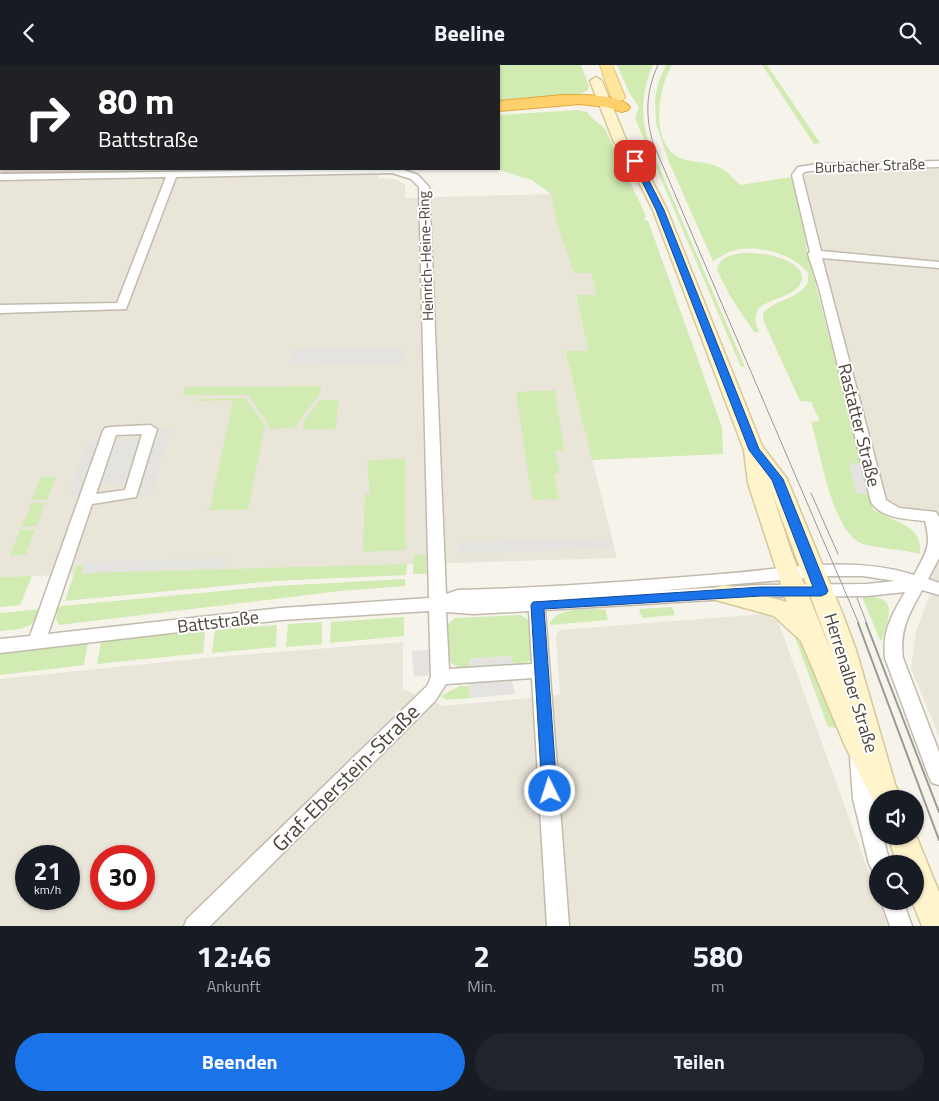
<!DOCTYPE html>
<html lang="de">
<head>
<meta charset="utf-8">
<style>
	body { margin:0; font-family:"Titillium Web",sans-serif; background:#20242c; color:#f1f3f6; height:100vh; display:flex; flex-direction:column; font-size:19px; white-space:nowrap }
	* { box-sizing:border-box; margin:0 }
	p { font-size:16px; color:#9ea1a6 }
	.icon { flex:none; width:28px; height:28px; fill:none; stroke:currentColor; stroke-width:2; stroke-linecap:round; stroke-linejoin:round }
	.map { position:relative; height:861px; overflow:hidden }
	.details { display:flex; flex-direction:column; background:#171b24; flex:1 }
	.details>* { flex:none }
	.banner { position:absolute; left:0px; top:0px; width:500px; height:105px; box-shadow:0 1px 4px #0004; background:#202124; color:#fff; overflow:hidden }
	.controls { position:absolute; left:869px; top:725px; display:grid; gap:10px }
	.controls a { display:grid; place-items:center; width:55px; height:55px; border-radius:50%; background:#171b24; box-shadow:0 1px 4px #0004; font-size:25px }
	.speed { position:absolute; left:15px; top:780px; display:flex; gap:10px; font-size:25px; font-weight:700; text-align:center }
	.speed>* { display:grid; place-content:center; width:65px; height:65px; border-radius:50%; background:#171b24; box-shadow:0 1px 4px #0004; line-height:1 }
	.speed small { font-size:12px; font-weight:400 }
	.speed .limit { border:8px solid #d22; background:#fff; color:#111 }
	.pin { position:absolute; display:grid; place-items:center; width:42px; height:42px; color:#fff; margin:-21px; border-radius:10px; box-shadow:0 2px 8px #0006 }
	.me { position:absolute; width:55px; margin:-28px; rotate:356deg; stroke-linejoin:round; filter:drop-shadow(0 0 4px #0008) }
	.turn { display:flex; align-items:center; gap:18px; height:105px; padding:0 15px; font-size:22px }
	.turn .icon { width:65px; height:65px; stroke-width:2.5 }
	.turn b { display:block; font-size:35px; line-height:42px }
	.eta { display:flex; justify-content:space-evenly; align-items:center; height:85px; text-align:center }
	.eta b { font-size:30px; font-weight:700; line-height:35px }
	.button { display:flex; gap:10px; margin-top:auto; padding:10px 15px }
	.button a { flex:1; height:58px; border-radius:30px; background:#1a73e8; color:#fff; font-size:20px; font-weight:700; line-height:58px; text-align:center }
	.button a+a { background:#20242c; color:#f1f3f6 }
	header { display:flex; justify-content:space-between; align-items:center; height:65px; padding:0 15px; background:#171b24; font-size:22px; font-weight:700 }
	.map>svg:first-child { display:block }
	.residential { fill:#eae5d9; fill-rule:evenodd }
	.green { fill:#d1ebb3 }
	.parking { fill:#e5e3df }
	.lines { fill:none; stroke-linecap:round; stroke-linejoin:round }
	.street-casing { stroke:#c2bbad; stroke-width:3 }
	.secondary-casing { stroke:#d7c89a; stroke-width:3 }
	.primary-casing { stroke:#e9c466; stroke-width:2 }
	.highway-casing { stroke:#e4a837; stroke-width:2 }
	.street { fill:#fff; fill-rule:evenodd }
	.secondary { fill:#fff4cc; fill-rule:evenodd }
	.primary { fill:#ffe59b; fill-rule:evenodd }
	.highway { fill:#ffd16d; fill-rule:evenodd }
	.tram-far1 { stroke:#999; stroke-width:1 }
	.tram { stroke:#999; stroke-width:2 }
	.route { fill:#1a73e8; stroke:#114b97 }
	.labels { text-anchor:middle; stroke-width:4; stroke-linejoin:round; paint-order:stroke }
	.far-street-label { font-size:15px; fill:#4b4438; stroke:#fff }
	.street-label { font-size:18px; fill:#4b4438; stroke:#fff }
	.near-street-label { font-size:21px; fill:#4b4438; stroke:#fff }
</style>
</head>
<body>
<header><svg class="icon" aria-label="back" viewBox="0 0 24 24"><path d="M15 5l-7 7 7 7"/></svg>Beeline<svg class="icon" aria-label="search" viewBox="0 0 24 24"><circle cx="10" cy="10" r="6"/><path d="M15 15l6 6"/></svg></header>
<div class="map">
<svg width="939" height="861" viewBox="0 0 939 861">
	<rect width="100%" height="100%" fill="#f6f3eb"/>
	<g class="residential">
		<path d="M0,66L1,104H380L378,113L395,114L405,119V133L551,129L556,155L564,176L591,208L596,230L576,231L588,286L565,287L617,493L0,512Z"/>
		<path d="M939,104V671L911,603L916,566L933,522L919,519L931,451L883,442L797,110Z"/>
		<path d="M765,549L778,556L888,861H0V614L204,593L403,577V624L443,641L560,630L556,572L559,565ZM26,791H69V834H26ZM101,791H144V834H101Z"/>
	</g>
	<g class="green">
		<path d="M431,0H581L589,21L588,25C563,40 527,37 499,39V1H423Z"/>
		<path d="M617,0H653C642,25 640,49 648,76L745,302H741L635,53L639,42L630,29Z"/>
		<path d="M666,0H672C658,23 650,76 678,92C690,98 704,96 716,101C726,104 733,113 740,120L791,112L800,142L807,185L873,444C891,457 924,459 920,489C901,484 881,484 863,479C832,469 820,384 811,357L820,356L811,337L800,336L764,257L763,248C775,234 800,234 808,217V208C795,190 762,181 740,184C731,185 721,191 713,196L669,97L656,59L655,33L659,15Z"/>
		<path d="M762,0H767L820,78L814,79Z"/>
		<path d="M576,45L588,47V49L605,64L646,151L643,155L648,156L651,164L722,362L723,389L592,395L565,286H588L576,230H596L591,208H574L556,155L551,129L532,115L496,104H499V50Z"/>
		<path d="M750,188C764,188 803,194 802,214C801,218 800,221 796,224C785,233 769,234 758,244L755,255L759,267H754L730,231L717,205C719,190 737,188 750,188Z"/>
		<path d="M321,321L320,329L294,363L269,364V360L248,330H183L185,322Z"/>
		<path d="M555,325L564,385L555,386L560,408L554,409L559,434L532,435L516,327Z"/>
		<path d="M245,333L265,360L248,445H204L210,443L233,335L198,336L199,334Z"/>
		<path d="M320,335H338L336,362L331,364L303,365L304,356Z"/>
		<path d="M405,394L406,485L363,487L365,429H370L367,395Z"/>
		<path d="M41,412H56L47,435H32Z"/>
		<path d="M31,438H45L37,461L21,462L31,442H29Z"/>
		<path d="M20,465H35L26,489L10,490Z"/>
		<path d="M414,490H426L427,509H413Z"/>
		<path d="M407,499L406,510L274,516L65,536L77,500H84L82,508Z"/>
		<path d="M32,511L20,540L0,542V512Z"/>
		<path d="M405,514V521L340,526L59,560L56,554L57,544L61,541L274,521Z"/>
		<path d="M862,532C901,530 888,552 882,576L880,575Z"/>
		<path d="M672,542L675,550L642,553L639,544Z"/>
		<path d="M41,544C36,565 17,564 0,566V548Z"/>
		<path d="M605,544L608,555L549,560C556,541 588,545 605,544Z"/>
		<path d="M521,550L528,555L532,595L513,602L511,591L469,594L470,606C440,601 448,583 448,559L455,553Z"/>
		<path d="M404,552V571L330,578L331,557Z"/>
		<path d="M322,557V579L286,582L288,559Z"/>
		<path d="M795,559L839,663L828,662L792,564Z"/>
		<path d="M277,560L276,582L212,588L215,565Z"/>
		<path d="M205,566L203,588L97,599L101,576Z"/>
		<path d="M88,577L84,600L0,610V587Z"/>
		<path d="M460,621H469L470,633L447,635L440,631Z"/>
	</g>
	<g class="parking">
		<path d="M403,282V299L290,301L293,284Z"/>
		<path d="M150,364H170L151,431L131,429L134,417L92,418L88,430H68L87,377L147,373Z"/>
		<path d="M849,398L861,399L869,429L856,428Z"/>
		<path d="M611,473L613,483L459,489L458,478Z"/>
		<path d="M227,493L225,503L81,508L85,497Z"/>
		<path d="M439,584L440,609L414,612L412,586Z"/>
		<path d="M511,591L514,607H510L515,629L470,633L468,610H470L469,594Z"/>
	</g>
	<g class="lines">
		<g class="street-casing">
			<g id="street">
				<path d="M939,96V102L818,105L804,107L802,110L821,186L939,197V203L822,193L886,435L899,443L936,447L939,452V493L928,514L939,518V530L922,525C909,549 899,565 903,593L939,687V720L932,718L929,712L885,593C882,565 892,550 905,527L867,531L761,532L545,545L569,861H547L532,613L446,619L435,636L210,861H184L187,854L427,621L431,612L429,546L281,555L0,588V574L30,571L103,366L105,363L110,362L150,360L157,364L136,432L92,439L48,569L281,543L429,533L419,122L411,114L392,108L176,112L126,244L0,248V240L117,238L166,112L0,115V109L401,104L418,110L429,122L446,529L458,525C546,523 634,516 722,509C786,504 852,490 914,510C926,487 932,482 925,456C907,454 882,454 871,437L819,223L808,189L810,187L792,110L798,102L818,99ZM142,369L125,425L96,429L116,370ZM826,511H863L895,516L867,519L761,520L656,526ZM529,546L532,599L449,604L446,547L474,549Z"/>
				<path d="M860,685L867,687L870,693L873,734L878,751V771H883L890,799H878V808L873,806L869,799L853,734L850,693L853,687Z"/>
				<path d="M881,836H903L912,861H890Z"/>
			</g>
		</g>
		<g class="secondary-casing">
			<g id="secondary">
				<path d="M596,12L602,16L627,77L642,96L667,145L762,381L787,414L843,550L856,585L895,719L901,734H878L877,743L845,681L801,576L774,551L716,535L712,529L716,523L724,520L787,537L748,418L744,385L653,145L628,96L614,77L590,16ZM771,425L834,594L792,489Z"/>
				<path d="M915,768L939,827V861H922L912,836H915V799H897L888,771H915Z"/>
			</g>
		</g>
		<g class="primary-casing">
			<path id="primary" d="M600,0H612L625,32L623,35L618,36L611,32Z"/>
		</g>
		<g class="highway-casing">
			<g id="highway">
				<path d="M562,30C578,30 620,28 630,42L628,45L622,47L607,42L579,39L499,46V36Z"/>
				<rect x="0" y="33" width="1" height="10"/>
			</g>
		</g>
		<use href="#street" class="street"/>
		<use href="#secondary" class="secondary"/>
		<use href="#primary" class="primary"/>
		<use href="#highway" class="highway"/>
		<g class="tram-far1">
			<path d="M658,0C646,26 645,50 653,78L859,559"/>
			<path d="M811,428L838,489"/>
			<path d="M857,533L867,559"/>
		</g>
		<g class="tram">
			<path d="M858,558L939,775"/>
			<path d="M866,558L939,747"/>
		</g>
	</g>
	<path class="route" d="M633,94L639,96L664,145L759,384L783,414L828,526L826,529L821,531H761L544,544L557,726L555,730L550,732L544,730L542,726L531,540L533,537L761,522H813L772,415L749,385L656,145L632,96Z"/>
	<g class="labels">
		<g class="far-street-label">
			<text transform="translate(870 101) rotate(-2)" y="5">Burbacher Straße</text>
			<text transform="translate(426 191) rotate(-92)" y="5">Heinrich-Heine-Ring</text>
		</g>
		<g class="street-label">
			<text transform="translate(859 360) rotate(76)" y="6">Rastatter Straße</text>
			<text transform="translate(218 557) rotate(-7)" y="6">Battstraße</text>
			<text transform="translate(851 618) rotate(73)" y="6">Herrenalber Straße</text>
		</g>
		<g class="near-street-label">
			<text transform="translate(346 713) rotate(-45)" y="7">Graf-Eberstein-Straße</text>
		</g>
	</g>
</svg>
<div class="controls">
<a><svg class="icon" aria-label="sound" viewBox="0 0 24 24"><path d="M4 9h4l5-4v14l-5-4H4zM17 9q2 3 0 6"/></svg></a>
<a><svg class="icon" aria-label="search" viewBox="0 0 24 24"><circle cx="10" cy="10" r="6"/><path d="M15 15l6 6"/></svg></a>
</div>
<div class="speed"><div>21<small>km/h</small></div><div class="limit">30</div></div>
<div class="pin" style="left:635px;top:96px;background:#d93025"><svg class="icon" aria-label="arrive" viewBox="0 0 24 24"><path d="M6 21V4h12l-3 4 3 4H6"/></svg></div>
<svg class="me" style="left:550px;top:726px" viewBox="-20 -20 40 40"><circle r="17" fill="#1a73e8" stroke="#fff" stroke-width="3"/><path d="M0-11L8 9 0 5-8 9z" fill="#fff"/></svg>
<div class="banner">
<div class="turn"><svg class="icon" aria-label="right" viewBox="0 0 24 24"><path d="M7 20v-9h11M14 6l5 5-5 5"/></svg><div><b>80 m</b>Battstraße</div></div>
</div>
</div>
<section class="details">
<div class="eta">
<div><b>12:46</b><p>Ankunft</p></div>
<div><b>2</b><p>Min.</p></div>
<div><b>580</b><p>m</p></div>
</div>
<div class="button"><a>Beenden</a><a>Teilen</a></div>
</section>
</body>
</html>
